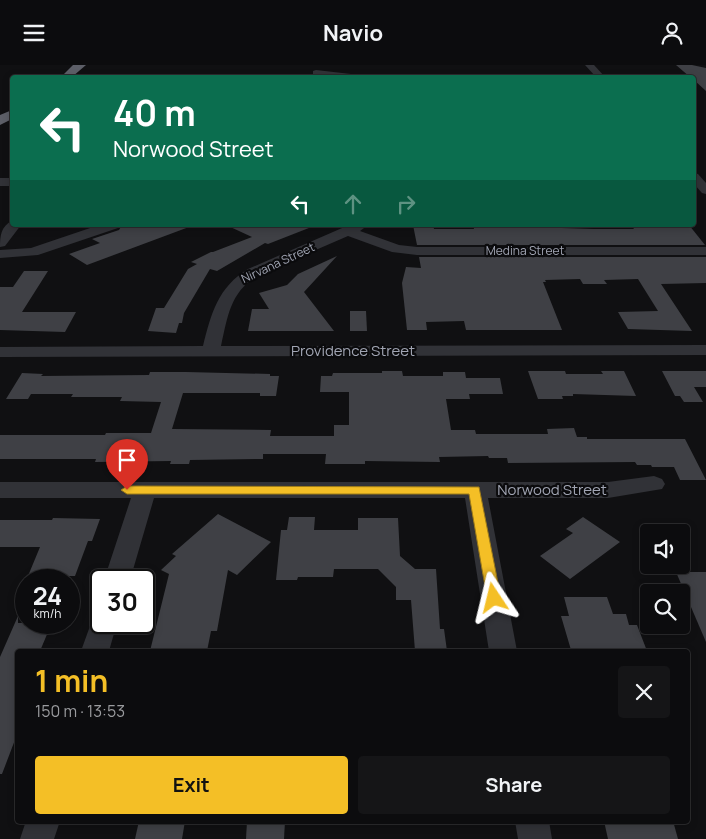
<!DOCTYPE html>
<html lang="en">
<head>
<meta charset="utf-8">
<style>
	body { margin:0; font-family:Manrope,sans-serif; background:#151517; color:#f1f3f6; height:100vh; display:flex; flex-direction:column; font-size:19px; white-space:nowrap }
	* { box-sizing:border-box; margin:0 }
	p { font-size:16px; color:#9a9b9e }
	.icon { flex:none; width:28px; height:28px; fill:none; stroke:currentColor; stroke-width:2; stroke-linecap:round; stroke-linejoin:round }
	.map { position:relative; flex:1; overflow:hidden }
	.sheet { position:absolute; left:15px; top:584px; width:675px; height:175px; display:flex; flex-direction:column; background:#0c0c0e; border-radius:5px; box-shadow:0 2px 8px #0003,0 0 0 1px #2c2c2e }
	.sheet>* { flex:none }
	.hud { position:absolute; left:10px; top:10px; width:686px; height:152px; border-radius:5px; box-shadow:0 2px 8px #0003,0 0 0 1px #2c2c2e; background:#0b6e4f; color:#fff; overflow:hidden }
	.buttons { position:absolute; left:640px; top:459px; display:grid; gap:10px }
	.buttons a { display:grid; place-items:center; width:50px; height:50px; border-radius:5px; background:#0c0c0e; box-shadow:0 2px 8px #0003,0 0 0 1px #2c2c2e; font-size:25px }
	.speed { position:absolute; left:15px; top:504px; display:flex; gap:10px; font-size:25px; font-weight:700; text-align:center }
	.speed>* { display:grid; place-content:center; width:65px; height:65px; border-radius:50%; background:#0c0c0e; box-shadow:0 2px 8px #0003,0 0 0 1px #2c2c2e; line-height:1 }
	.speed small { font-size:12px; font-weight:400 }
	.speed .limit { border:2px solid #111; border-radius:8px; background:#fff; color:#111 }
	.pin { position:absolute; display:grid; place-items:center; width:42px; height:42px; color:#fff; margin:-51px -21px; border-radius:50% 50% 50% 0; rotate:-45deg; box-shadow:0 0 5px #0007 }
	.pin .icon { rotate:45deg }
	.me { position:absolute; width:55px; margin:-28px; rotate:350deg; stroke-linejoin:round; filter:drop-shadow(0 0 4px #0008) }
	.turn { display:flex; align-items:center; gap:18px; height:105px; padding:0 20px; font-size:22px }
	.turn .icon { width:65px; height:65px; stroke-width:2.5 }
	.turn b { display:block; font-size:35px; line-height:42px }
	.lanes { display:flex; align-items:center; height:48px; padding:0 20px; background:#0003; justify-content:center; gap:25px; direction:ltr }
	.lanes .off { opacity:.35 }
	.round { display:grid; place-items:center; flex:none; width:52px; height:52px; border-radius:5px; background:#151517 }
	.summary { display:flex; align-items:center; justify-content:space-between; height:85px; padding:0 20px }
	h1 { font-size:30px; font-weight:700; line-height:38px; color:#f4bf26 }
	.action { display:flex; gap:10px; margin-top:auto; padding:10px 20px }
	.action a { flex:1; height:58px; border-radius:5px; background:#f4bf26; color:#111; font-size:20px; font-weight:700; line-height:58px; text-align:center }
	.action a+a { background:#151517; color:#f1f3f6 }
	header { display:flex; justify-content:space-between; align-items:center; height:65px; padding:0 20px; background:#0c0c0e; font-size:22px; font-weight:700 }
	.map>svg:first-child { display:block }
	.building { fill:#3f4045 }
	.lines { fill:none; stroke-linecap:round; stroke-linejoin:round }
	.minor { fill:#313237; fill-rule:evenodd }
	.motorway { fill:#5d5f68; fill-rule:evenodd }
	.route { fill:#f4bf26; stroke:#9f7c19 }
	.labels { text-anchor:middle; stroke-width:4.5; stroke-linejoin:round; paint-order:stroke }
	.far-street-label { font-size:12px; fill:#a1a5b3; stroke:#0b0b0d }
	.street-label { font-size:15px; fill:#a1a5b3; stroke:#0b0b0d }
</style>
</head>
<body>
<header><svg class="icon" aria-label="menu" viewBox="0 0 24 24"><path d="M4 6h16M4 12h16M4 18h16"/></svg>Navio<svg class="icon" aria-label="person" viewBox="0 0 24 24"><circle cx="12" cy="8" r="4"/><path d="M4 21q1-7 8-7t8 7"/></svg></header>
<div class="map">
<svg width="706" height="774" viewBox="0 0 706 774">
	<rect width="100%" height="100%" fill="#101012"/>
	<g class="building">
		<path d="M676,0H692L706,3V26L694,15V12H690Z"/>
		<path d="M122,160H188L189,162L87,200L69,189L100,178L92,174L119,165Z"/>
		<path d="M226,160L314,161L268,179L265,178L217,206L210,204L184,248L182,258H179L176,268L148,266L156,243H164L188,204L197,199L191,197L211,187H213L252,172Z"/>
		<path d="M413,160H433L434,164H474L473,160L561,161L562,163L594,164H634L631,160H689L705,180H417Z"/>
		<path d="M337,191L304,227L334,266H248L252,244H269L259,228L287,220L298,209Z"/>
		<path d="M419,192H706V218L661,219L692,266L628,264L618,247L658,246L638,214L604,215L607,219H583L580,214L545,215L546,217H543L562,265H466L464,256L426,257L427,265H407L402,218L406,202L421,203Z"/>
		<path d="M24,206H48L22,247H76L65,267L0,265V222H13Z"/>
		<path d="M350,246H366L367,266H350Z"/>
		<path d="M382,306H402L403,311H443V307H465L466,313H500L503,329H469L470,334H446L451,365H475L476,369H548L547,364L574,363L577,372H587V374H685L706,415H680L674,402H652L651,400H637L635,397L508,398L507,393H489L488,391L439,392L440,397L365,396V399H325L326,389H263V394L190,395L189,399H170L171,396L95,397L96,394H0V370H105L106,368H151L161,337L120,336L122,332H71L73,329H31L28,334H6L22,308L43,309L41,311L149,310L150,307H186L270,309V311H279L276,331H260V328H183L172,364L271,365L270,371H334V360H349V327H320L321,311H332L333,308H382Z"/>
		<path d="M528,306H565L566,309H603L601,306H624L636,331L573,329V331H562L563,334H538Z"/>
		<path d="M662,306H706V322H694L703,337H684L680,331H675Z"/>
		<path d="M218,449L271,477L237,510L228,505L217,566H211L207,586H150L169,509L161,505L176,491L172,489Z"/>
		<path d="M289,452H315L314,465H358V453H398L400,491L415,504H436L440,564H444L447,586H415L411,535H396V522L378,504H334L333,512H298L297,515H276L281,465H287Z"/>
		<path d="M583,452L620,477L570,514L540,491L573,468L566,464Z"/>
		<path d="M53,453L100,454L92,476H88L75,511H28L40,482H0V455H52Z"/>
		<path d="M676,507H706V577Z"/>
		<path d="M564,532H607L613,549H626L629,560H637L647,586L571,585L561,551H569Z"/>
		<path d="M18,551V558H45L41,566L48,567L40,586H18V667L2,709H0V592Z"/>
		<path d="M139,756H185L182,774H135Z"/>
		<path d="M247,756H285L284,774H246Z"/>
		<path d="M604,756H673L678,774H608Z"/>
	</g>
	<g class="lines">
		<g class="minor">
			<path d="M585,0H594L605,12H596Z"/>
			<path d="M316,5L351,9L355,12H332L313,10V6Z"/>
			<path d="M694,108L698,109L706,118V129L702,128L694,119Z"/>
			<rect x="0" y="113" width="12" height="8"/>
			<path d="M12,156V160H21L5,181L0,182C0,171 1,161 12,156Z"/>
			<path d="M99,160H120L118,163L38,190L0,193V185L31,183Z"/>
			<path d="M349,160H368L360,166L399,180L417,182H706V190H417L392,187L348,171L258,210C230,228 228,250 221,281L706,280V290L0,292V282L203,281C211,249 218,222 248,204Z"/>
			<path d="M654,411L662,414L665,419L662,424L608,433H488L517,586H489L465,433H154L130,515H104L131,433H0V417H608Z"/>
			<path d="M101,548V558H117L109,586H81L94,550Z"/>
			<path d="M26,756H60L54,774H20Z"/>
			<path d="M515,756H549L552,774H518Z"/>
		</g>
		<g class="motorway">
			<path d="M73,0H86L72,12H61Z"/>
			<path d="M12,45V54L0,60V50Z"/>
		</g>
	</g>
	<path class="route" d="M127,421L479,422L501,533L499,537L494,538L489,537L487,533L469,429H127L121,425Z"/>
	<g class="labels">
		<g class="far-street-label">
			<text x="525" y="190">Medina Street</text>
			<text transform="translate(278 198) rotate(-25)" y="4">Nirvana Street</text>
		</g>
		<g class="street-label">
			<text x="353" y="291">Providence Street</text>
			<text x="552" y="430">Norwood Street</text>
		</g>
	</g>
</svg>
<div class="buttons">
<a><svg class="icon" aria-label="sound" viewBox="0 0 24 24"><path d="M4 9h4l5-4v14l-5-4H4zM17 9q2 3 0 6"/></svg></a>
<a><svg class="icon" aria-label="search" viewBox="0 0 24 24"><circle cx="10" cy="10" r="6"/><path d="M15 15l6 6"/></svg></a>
</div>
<div class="speed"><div>24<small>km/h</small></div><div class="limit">30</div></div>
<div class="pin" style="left:127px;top:425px;background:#d93025"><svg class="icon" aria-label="arrive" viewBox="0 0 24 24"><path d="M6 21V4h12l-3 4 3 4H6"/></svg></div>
<svg class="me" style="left:494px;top:533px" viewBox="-20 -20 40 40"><path d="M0-17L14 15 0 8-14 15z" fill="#f4bf26" stroke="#fff" stroke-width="4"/></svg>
<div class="hud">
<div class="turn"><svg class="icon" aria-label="left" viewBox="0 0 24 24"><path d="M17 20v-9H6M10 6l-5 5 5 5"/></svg><div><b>40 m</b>Norwood Street</div></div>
<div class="lanes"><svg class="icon" aria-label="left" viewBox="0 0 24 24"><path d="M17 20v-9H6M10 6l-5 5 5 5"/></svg><svg class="icon off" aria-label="ahead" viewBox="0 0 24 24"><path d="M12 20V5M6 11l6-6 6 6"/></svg><svg class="icon off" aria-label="right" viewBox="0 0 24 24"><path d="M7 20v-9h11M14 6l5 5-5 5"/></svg></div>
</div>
<section class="sheet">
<div class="summary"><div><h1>1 min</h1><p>150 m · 13:53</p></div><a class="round"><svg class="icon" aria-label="close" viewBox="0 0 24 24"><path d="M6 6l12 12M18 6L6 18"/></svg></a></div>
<div class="action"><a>Exit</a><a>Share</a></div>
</section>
</div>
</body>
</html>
